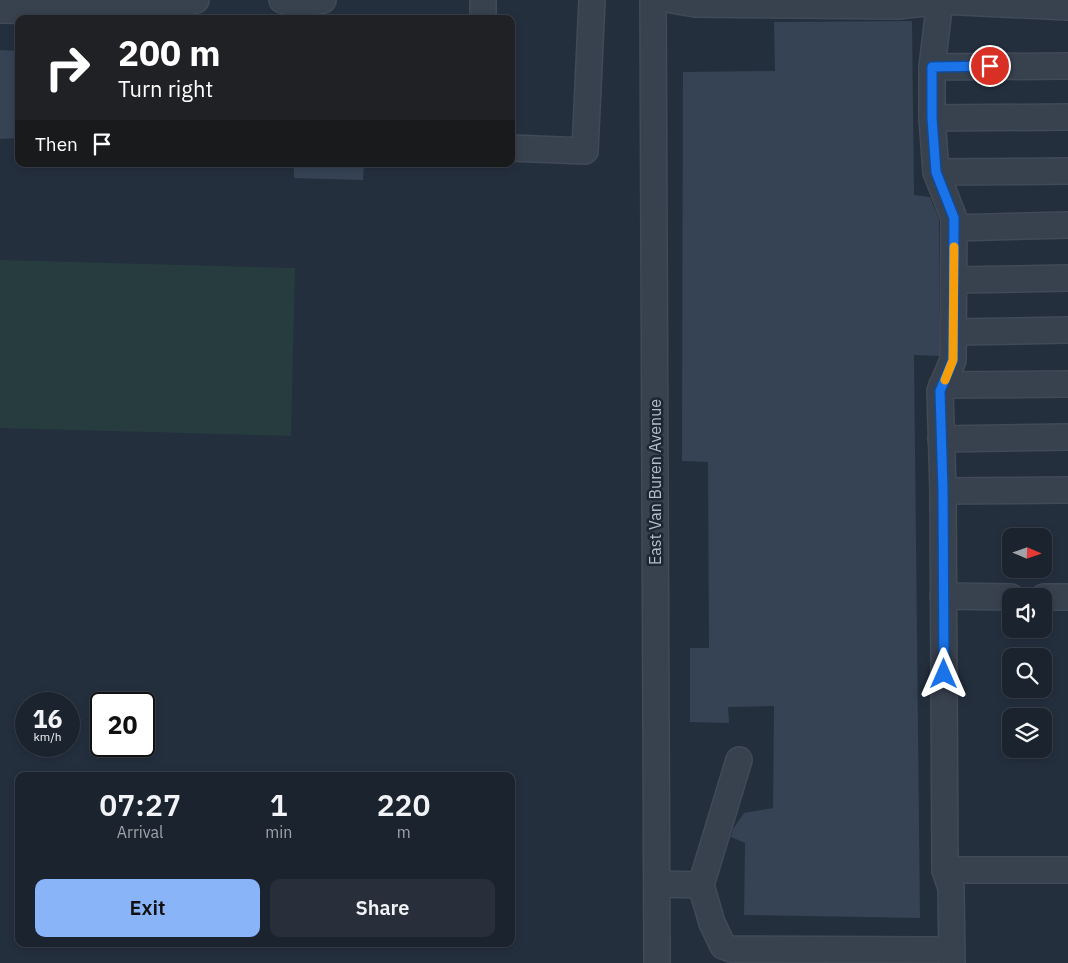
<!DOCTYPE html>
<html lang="en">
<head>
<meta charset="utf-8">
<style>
	body { margin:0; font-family:"IBM Plex Sans",sans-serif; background:#282f3a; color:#f1f3f6; height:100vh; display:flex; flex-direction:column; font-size:19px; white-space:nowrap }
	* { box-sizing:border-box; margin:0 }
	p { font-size:16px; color:#a0a4aa }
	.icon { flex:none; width:28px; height:28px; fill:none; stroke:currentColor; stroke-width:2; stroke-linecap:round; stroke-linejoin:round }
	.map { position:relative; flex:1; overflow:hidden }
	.side { position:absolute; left:15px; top:772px; width:500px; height:175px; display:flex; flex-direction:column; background:#1b232e; border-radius:10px; box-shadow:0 2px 8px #0003,0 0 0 1px #39404a }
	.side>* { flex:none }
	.top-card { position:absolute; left:15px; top:15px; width:500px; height:152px; border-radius:10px; box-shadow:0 2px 8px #0003,0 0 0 1px #39404a; background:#202124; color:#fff; overflow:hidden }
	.needle { width:32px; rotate:92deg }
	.fabs { position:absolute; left:1002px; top:528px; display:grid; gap:10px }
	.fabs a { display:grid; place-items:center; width:50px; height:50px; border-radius:10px; background:#1b232e; box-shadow:0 2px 8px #0003,0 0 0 1px #39404a; font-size:25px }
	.speed { position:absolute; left:15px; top:692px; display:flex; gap:10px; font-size:25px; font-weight:700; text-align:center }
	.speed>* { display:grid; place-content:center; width:65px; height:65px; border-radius:50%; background:#1b232e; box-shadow:0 2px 8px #0003,0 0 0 1px #39404a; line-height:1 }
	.speed small { font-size:12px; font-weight:400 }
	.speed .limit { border:2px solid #111; border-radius:8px; background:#fff; color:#111 }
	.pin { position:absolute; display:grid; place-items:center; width:42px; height:42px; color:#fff; margin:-21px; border:2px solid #fff; border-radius:50%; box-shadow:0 1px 5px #0007 }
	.me { position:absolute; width:55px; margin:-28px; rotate:0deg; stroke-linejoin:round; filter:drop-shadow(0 0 4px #0008) }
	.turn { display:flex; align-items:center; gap:18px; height:105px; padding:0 20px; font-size:22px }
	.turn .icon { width:65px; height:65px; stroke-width:2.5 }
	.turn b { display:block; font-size:35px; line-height:42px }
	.then { display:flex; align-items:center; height:48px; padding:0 20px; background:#0003; gap:10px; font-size:19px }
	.eta { display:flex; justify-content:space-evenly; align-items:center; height:85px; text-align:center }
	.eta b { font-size:30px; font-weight:600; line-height:35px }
	.primary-button { display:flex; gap:10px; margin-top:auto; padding:10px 20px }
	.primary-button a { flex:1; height:58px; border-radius:10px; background:#8ab4f8; color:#111; font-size:20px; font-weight:600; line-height:58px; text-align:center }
	.primary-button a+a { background:#282f3a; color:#f1f3f6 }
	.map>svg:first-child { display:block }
	.green { fill:#263c3f }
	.building { fill:#364354 }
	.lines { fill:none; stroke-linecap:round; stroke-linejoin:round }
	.minor-casing { stroke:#414a57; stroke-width:28 }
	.minor { stroke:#38414e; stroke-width:25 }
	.route-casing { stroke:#114b97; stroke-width:12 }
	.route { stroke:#1a73e8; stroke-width:9 }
	.slow { stroke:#f59e0b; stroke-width:9 }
	.labels { text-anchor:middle; stroke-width:5; stroke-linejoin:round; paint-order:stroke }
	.street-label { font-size:16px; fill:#b4bcc9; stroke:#1d2633 }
</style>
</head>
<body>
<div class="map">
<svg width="1068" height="963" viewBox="0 0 1068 963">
	<rect width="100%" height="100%" fill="#242f3e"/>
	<path class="green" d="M0,260L295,268L291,436L0,428Z"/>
	<g class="building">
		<path d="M912,21L914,195L930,197L939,219V356L914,355L920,918L744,915L745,843L731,837L733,829L744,813L773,808L774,706L728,707L729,723L690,722V648H709L708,462L682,461L683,72L775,71L774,22Z"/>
		<path d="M0,50L19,51V138L0,139Z"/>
		<path d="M294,164H364L363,180L294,178Z"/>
	</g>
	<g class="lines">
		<g class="minor-casing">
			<g id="minor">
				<path d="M282,0L298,5L323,0"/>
				<path d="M653,0L657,963"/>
				<path d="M672,0L695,4L898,6L940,1L1068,7"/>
				<path d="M940,0L932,67V118L936,172L954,218L953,360L940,391L943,491L945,870L951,888L952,963"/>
				<path d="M0,10L147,12L196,0"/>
				<path d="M483,19V0"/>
				<path d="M932,67L1068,66"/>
				<path d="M932,118L1068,117"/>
				<path d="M511,148L585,151L592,0"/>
				<path d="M936,172L1068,171"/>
				<path d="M954,228L1068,225"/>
				<path d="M954,280L1068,278"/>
				<path d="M954,332L1068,330"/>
				<path d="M942,385L1068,384"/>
				<path d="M941,439L1068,437"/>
				<path d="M943,491L1068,490"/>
				<path d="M943,596L1011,597"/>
				<path d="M1044,597H1068"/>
				<path d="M739,760L701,885L712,923L723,946L731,949L935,950"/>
				<path d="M945,870H1068"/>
				<path d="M657,884L701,885"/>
			</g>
		</g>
		<use href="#minor" class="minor"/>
	</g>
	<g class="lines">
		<g class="route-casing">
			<path id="route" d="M944,674L943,491L940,391L953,360L954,218L936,172L932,118V67L990,66"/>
		</g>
		<use href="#route" class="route"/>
		<path class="slow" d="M945,380L953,360L954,247"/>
	</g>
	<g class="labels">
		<g class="street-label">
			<text transform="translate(655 482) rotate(-90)" y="6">East Van Buren Avenue</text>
		</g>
	</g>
</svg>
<div class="fabs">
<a><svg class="needle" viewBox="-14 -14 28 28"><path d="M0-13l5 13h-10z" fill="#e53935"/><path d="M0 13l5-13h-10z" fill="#a0a4aa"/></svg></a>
<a><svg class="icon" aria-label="sound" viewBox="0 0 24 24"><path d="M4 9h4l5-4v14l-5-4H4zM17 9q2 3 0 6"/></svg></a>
<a><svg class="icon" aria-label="search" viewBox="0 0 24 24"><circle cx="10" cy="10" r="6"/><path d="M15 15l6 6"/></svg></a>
<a><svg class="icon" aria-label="layers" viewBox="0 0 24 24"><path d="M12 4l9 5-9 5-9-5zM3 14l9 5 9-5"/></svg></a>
</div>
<div class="speed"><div>16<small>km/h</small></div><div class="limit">20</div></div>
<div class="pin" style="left:990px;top:66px;background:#d93025"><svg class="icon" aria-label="arrive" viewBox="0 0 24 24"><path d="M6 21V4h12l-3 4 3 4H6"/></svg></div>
<svg class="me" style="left:944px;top:674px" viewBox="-20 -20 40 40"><path d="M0-17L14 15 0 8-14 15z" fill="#1a73e8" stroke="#fff" stroke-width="4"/></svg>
<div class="top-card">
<div class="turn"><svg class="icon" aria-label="right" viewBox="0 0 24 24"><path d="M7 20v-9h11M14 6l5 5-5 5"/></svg><div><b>200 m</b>Turn right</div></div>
<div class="then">Then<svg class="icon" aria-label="arrive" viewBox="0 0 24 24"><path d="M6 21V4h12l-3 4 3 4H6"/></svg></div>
</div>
<section class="side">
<div class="eta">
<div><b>07:27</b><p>Arrival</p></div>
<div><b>1</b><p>min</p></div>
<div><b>220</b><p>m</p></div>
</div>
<div class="primary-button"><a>Exit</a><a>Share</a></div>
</section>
</div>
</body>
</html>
